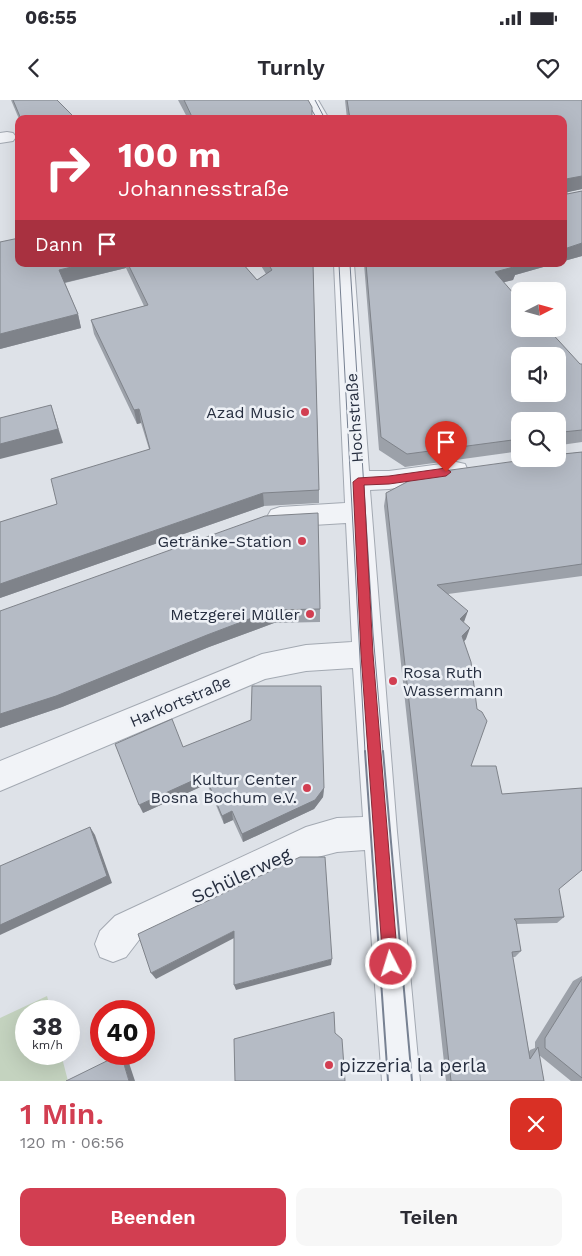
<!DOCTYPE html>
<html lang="de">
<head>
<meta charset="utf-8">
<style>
	body { margin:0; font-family:"Work Sans",sans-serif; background:#f7f7f7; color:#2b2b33; height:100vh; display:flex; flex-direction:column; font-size:19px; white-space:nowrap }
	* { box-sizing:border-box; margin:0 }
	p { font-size:16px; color:#7c7c81 }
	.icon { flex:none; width:28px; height:28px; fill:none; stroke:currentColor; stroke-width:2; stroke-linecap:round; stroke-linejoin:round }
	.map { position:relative; height:981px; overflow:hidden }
	.drawer { display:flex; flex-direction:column; background:#fff; flex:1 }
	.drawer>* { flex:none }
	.banner { position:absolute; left:15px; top:15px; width:552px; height:152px; border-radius:10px; box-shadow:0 5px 20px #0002; background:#d23e51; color:#fff; overflow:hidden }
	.needle { width:32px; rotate:84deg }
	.fabs { position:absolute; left:511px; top:182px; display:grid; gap:10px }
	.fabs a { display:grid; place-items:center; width:55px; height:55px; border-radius:10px; background:#fff; box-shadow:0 5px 20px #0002; font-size:25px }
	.speed { position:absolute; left:15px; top:900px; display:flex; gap:10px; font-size:25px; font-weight:700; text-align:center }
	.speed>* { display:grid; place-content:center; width:65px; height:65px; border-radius:50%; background:#fff; box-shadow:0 5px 20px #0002; line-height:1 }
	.speed small { font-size:12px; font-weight:400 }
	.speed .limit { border:8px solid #d22; background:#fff; color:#111 }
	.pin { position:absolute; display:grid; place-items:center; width:42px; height:42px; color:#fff; margin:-51px -21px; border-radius:50% 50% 50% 0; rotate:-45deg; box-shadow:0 0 5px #0007 }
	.pin .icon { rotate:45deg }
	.me { position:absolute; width:55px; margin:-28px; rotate:355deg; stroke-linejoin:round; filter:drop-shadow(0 0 4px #0008) }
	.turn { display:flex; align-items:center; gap:18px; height:105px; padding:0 20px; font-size:22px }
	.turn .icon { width:65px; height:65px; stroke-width:2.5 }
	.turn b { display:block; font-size:35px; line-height:42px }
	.then { display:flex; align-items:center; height:48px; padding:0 20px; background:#0003; gap:10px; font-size:19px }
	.round { display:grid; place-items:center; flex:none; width:52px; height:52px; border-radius:10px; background:#f7f7f7 }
	.overview { display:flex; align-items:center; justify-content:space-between; height:85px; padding:0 20px }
	h1 { font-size:30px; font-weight:600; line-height:38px; color:#d23e51 }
	.button { display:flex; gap:10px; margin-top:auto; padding:10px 20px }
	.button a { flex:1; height:58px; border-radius:10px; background:#d23e51; color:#fff; font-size:20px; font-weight:600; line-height:58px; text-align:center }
	.button a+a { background:#f7f7f7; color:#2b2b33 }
	.status { display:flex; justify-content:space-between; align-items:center; height:35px; padding:0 25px; background:#fff; direction:ltr }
	.status svg { height:14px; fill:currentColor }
	header { display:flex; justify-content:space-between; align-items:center; height:65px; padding:0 20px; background:#fff; font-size:22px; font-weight:600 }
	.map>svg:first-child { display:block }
	.green { fill:#c4d3bf }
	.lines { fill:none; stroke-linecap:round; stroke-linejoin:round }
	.minor-casing { stroke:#a3a9b2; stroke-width:2 }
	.minor { fill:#f1f3f7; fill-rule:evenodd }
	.tram-far1 { stroke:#778192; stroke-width:1 }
	.tram { stroke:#778192; stroke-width:2 }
	.wall { fill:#9ca1a9 }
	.shaded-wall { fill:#7f838a }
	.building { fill:#b5bbc5; stroke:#7f838a; fill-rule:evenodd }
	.route { fill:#d23e51; stroke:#882835 }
	.poi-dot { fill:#d23e51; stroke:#eef1f6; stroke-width:2 }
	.labels { text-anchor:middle; stroke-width:5; stroke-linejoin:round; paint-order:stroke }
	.poi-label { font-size:16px; fill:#272f40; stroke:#eef1f6; text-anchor:end }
	.street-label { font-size:16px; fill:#272f40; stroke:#eef1f6 }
	.near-street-label { font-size:19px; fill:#272f40; stroke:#eef1f6 }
	.near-poi-label { font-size:19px; fill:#272f40; stroke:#eef1f6; text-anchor:start }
</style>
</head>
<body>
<div class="status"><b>06:55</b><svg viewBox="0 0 49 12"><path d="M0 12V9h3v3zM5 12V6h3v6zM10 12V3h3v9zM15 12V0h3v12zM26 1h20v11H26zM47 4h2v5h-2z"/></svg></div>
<header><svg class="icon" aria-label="back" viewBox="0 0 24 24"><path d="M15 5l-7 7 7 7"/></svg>Turnly<svg class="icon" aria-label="heart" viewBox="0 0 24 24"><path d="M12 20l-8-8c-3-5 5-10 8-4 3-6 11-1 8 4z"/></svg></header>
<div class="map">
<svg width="582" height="981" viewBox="0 0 582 981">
	<rect width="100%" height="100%" fill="#dee2e8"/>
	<path class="green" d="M47,896L51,911H26V954H61L68,981H0V918Z"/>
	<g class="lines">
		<g class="minor-casing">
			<g id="minor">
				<path d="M302,0H318L329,19H313Z"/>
				<path d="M7,32L13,33L16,37L13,41L0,43V33Z"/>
				<path d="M334,164H354L369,371H389L456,362L465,364L468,371L465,378L456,380L389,389L370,390L397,732L420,981H382L365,750L337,752L310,759L139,840L126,857L113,862L100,857L95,844L100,831L115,816L306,727L337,718L363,717L353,568L306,571L265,579L0,691V661L262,554L306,545L352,542L346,423L280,427L271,424L267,417L271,410L280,407L345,403Z"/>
			</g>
		</g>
		<use href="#minor" class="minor"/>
		<g class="tram-far1">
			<path d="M306,0L317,19"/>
			<path d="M315,0L325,19"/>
			<path d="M339,164L365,652"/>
			<path d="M350,164L373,533L383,652"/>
		</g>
		<g class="tram">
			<path d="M365,651L388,981"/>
			<path d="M383,651L412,981"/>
		</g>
	</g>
	<g class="wall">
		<path d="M11,0H57L76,19H19Z"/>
		<path d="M178,0H308L312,19H188Z"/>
		<path d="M345,0H582V89L567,92V94L582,91V156L564,161V19H347Z"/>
		<path d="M0,142L19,164H243L257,180L266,174L260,164H313L319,390V403L264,406L0,498V422L57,404L149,349L141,323L137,324L94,234L91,220L144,206L126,168L65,183L78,214L81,228L0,249Z"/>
		<path d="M364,164H554L515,175L513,180L504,182L520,229L580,264H582V342L561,345L558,352L563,354L582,352V476L448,494L464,522L466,539L464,541L471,666L502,694L559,790L564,817L557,823L516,824L521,851L515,857H512L529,952L530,950L535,948V942L573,881L582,876V981H571L539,955L544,981H446L384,406L386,393L558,359V321H520V352V351L405,367L379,350Z"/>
		<path d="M320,509V522L274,523L209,547L62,607L0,628V511Z"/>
		<path d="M183,647L324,688L323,697L314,709L243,742L233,720L224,724L207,684L143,713Z"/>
	</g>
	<g class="shaded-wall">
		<path d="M582,76V89L564,93L566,79Z"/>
		<path d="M582,143V156L564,161V149Z"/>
		<path d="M84,164H125L126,168L63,183L59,170Z"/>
		<path d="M514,164H554L515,175L513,180L492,185L495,172Z"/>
		<path d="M78,214L81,228L0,249V234Z"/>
		<path d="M51,305L63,343L0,359V344Z"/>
		<path d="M139,309L141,323L137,324L134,310Z"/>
		<path d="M263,393L264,406L0,498V484Z"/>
		<path d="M273,510L274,523L209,547L62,607L0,628V614L207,535Z"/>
		<path d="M468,511L464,522L460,519Z"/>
		<path d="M470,528L466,539L459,547L462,536Z"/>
		<path d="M205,675L207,684L143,713L139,705Z"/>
		<path d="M324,688L323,697L314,709L243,742L242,734Z"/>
		<path d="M232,711L233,720L224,724L222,716Z"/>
		<path d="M90,727L95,735L112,783L0,835V825Z"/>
		<path d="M234,831L236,837L156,879L151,873Z"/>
		<path d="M332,859L331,865L236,890L234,885Z"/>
		<path d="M121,954L127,957L135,981H129Z"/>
	</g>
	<g class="building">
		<path d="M13,0H57L76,19H21Z"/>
		<path d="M184,0H308L312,7V19H193Z"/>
		<path d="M347,0H582V76L566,79L567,94L582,91V143L564,149V19H350Z"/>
		<path d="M19,138V164H84L59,170L78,214L0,234V142Z"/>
		<path d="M128,164H243L257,180L272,170L268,164H313L319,390L263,393L0,484V422L57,404L51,379L150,349L139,309L134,310L91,220L148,205Z"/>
		<path d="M366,164H515L517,166L495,172L520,201V229H548L580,264H582V330L563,332L561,344H558V321H520V339L407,354L381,337ZM520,256H558V294H520Z"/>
		<path d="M51,305L58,329L0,344V318Z"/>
		<path d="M558,352L563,354L582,352V464L437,485L468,511L460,519L470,528L462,536L471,562L477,609L482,612L487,621L471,666H496L502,694L582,688V770L559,789L564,817L514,819L516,821L521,851L512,852L530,959L538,947L544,981H451L386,393L422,374L531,359H558Z"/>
		<path d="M318,413L320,509L273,510L207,535L56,596L0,614V511L265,416Z"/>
		<path d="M252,586H321L324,688L315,700L242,734L232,711L222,716L205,675L139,705L115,644L172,619L183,647L251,620Z"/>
		<path d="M90,727L107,776L0,825V766Z"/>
		<path d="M300,757H325L332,859L234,885V831L151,873L138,834Z"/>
		<path d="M582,879V978L545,948V938Z"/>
		<path d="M334,912L335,933L342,939L345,981H235L234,939Z"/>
		<path d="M121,954L129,981H66Z"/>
	</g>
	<path class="route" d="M446,368L451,372L446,376L389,384L364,385L373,554L398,864L396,870L391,872L385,870L383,864L361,554L353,382L358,378L389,376Z"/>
	<g class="poi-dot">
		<circle cx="305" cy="312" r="5"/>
		<circle cx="302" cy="441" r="5"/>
		<circle cx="310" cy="514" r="5"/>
		<circle cx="393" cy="581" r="5"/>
		<circle cx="307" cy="688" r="5"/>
		<circle cx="329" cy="965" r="5"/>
	</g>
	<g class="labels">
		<g class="poi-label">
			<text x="295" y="318">Azad Music</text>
			<text x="292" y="447">Getränke-Station</text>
			<text x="300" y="520">Metzgerei Müller</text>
			<text x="403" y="578" text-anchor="start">Rosa Ruth<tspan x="403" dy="18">Wassermann</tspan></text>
			<text x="297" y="685">Kultur Center<tspan x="297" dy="18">Bosna Bochum e.V.</tspan></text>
		</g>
		<g class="street-label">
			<text transform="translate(354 318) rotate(-94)" y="6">Hochstraße</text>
			<text transform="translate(180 601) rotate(-23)" y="6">Harkortstraße</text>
		</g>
		<g class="near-street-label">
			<text transform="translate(241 775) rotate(-25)" y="7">Schülerweg</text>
		</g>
		<g class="near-poi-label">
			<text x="339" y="972">pizzeria la perla</text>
		</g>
	</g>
</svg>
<div class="fabs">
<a><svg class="needle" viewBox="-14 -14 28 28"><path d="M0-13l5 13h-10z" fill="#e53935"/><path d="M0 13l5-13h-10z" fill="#7c7c81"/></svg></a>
<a><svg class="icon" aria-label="sound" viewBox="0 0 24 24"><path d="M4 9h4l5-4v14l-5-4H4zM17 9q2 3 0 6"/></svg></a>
<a><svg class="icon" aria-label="search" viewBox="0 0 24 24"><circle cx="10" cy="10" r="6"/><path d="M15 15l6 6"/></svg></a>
</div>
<div class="speed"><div>38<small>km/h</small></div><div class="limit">40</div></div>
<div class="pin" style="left:446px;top:372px;background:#d93025"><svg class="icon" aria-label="arrive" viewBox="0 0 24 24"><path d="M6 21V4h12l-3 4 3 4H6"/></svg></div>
<svg class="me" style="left:391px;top:864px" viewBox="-20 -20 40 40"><circle r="17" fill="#d23e51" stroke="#fff" stroke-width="3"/><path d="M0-11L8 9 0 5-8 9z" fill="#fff"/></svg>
<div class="banner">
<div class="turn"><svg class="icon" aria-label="right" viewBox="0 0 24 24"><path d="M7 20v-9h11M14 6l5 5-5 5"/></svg><div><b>100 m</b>Johannesstraße</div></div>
<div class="then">Dann<svg class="icon" aria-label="arrive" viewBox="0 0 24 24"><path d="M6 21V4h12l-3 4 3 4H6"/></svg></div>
</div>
</div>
<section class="drawer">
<div class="overview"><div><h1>1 Min.</h1><p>120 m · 06:56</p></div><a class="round" style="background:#d93025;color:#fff"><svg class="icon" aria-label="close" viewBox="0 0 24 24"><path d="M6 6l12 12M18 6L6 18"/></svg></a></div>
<div class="button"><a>Beenden</a><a>Teilen</a></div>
</section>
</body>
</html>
